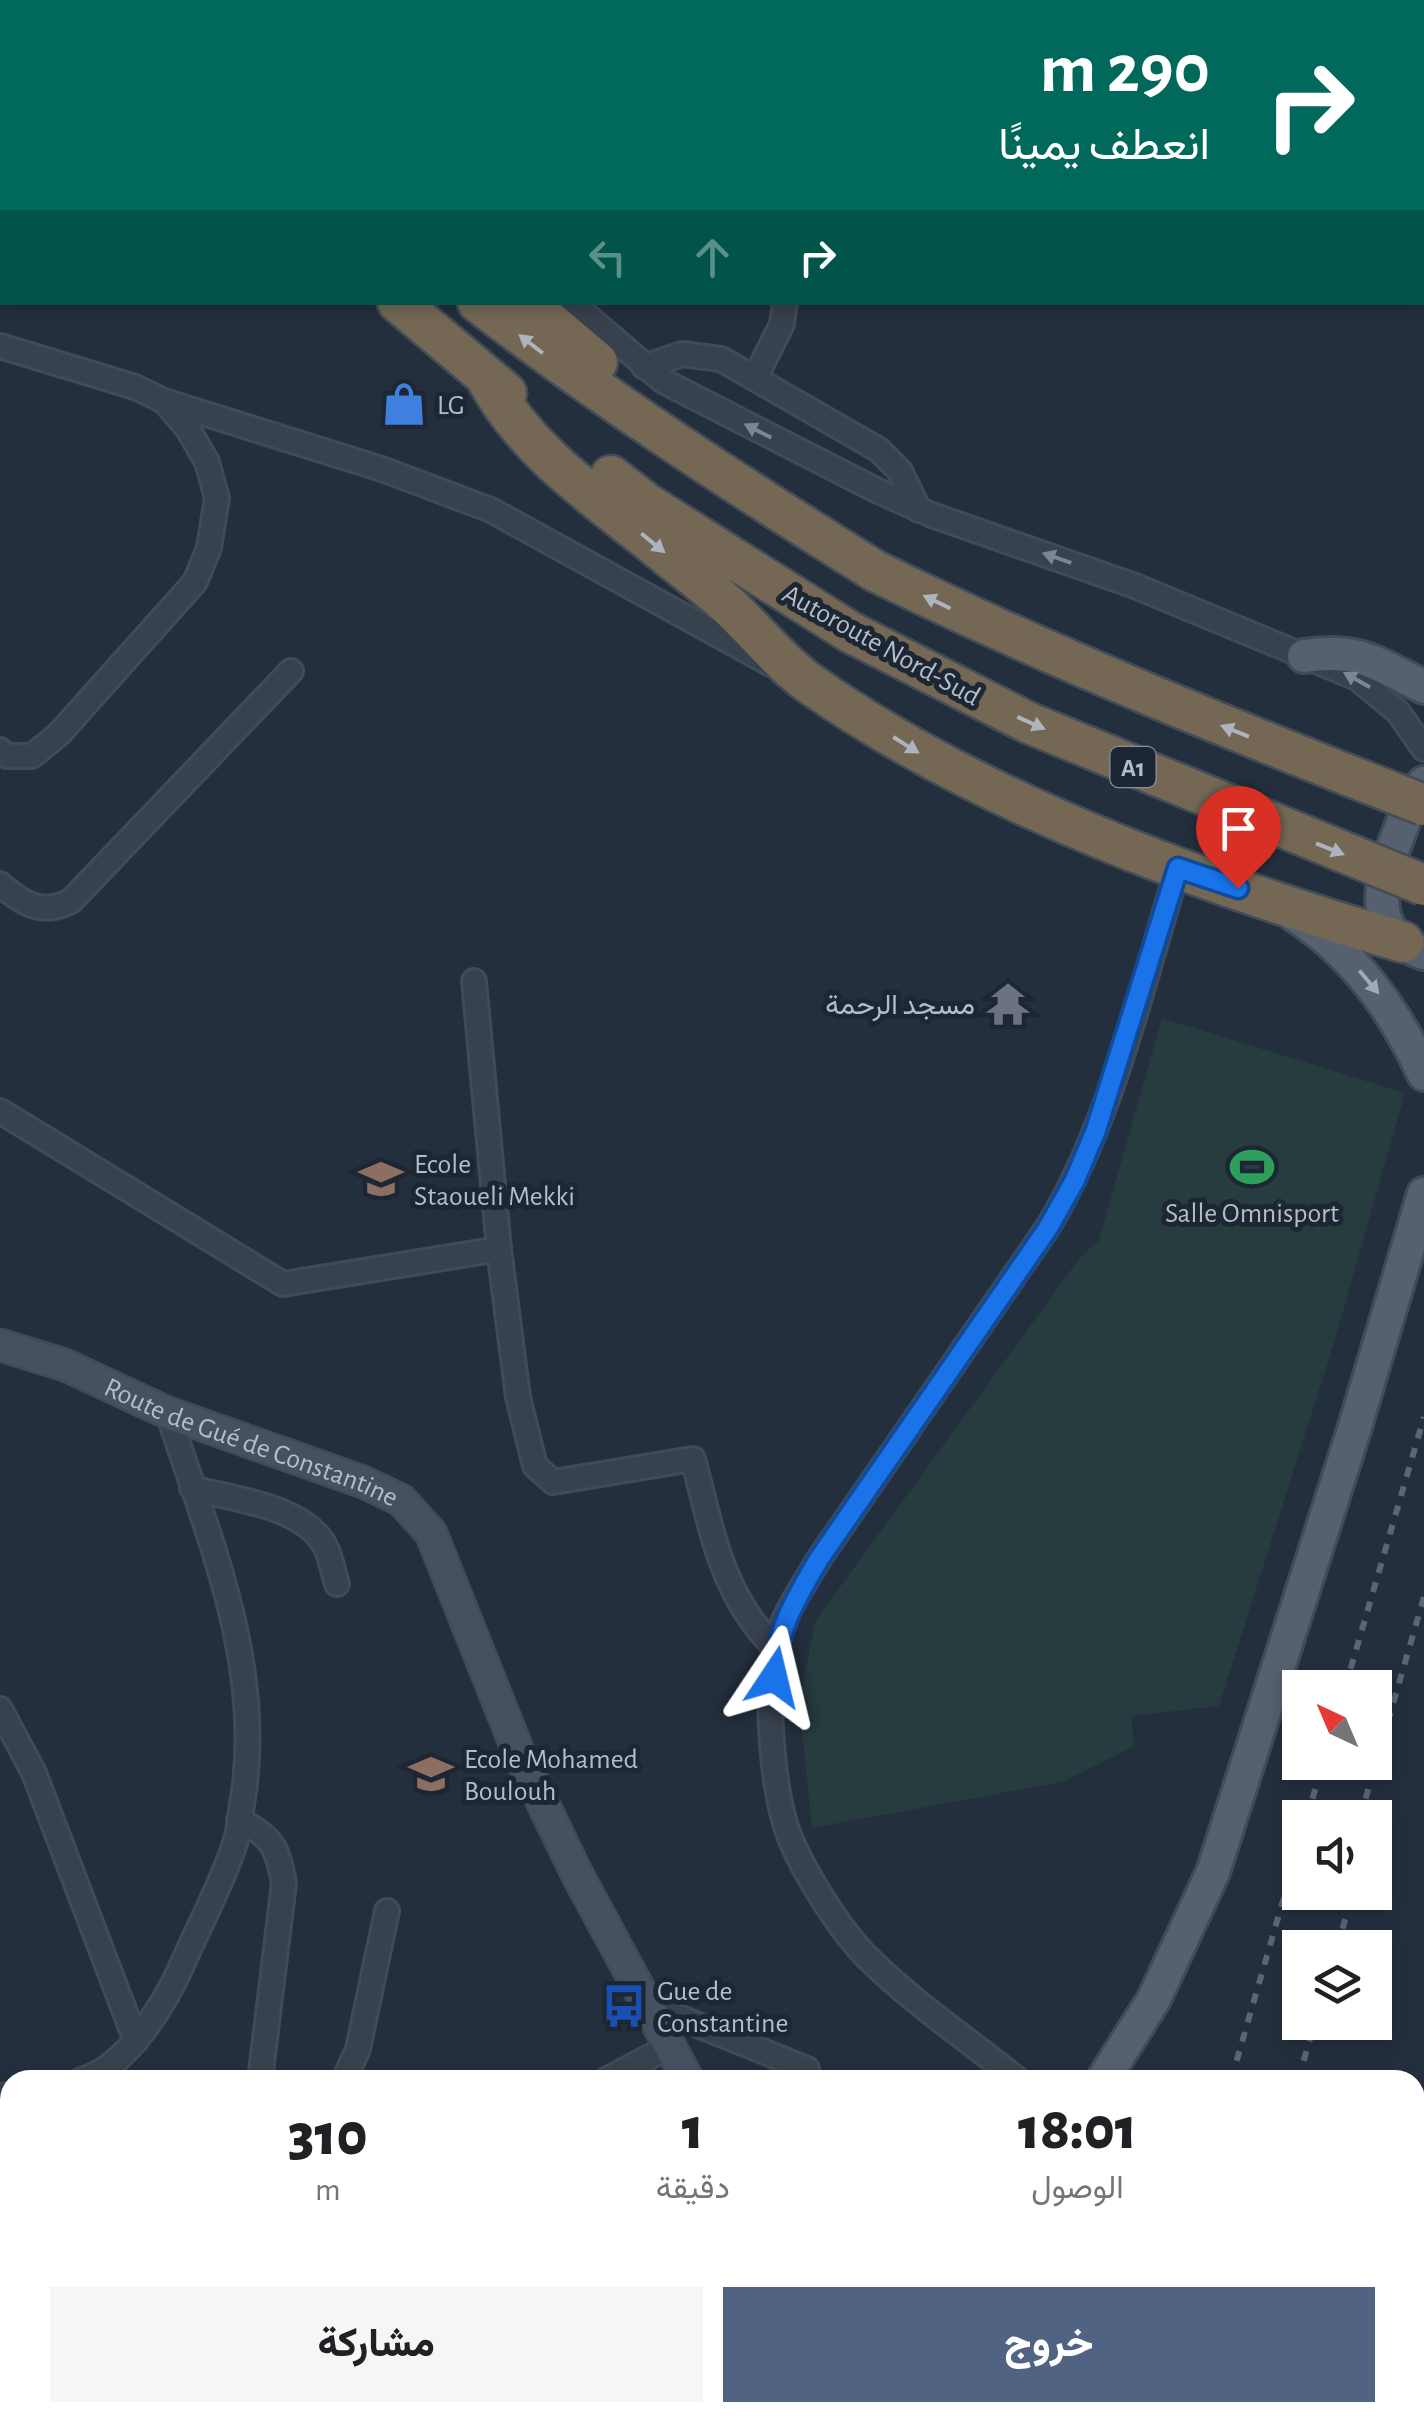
<!DOCTYPE html>
<html lang="ar">
<head>
<meta charset="utf-8">
<style>
	body { margin:0; font-family:"Alegreya Sans",Vazirmatn,sans-serif; background:#f6f6f6; color:#202124; direction:rtl; height:100vh; display:flex; flex-direction:column; font-size:38px; white-space:nowrap }
	* { box-sizing:border-box; margin:0 }
	p { font-size:32px; color:#757577 }
	.icon { flex:none; width:55px; height:55px; fill:none; stroke:currentColor; stroke-width:2; stroke-linecap:round; stroke-linejoin:round }
	.map { position:relative; flex:1; overflow:hidden; direction:ltr }
	.side { position:absolute; left:0px; top:2070px; width:1425px; height:352px; display:flex; flex-direction:column; background:#fff; border-radius:30px 30px 0 0; box-shadow:0 5px 15px #0003; direction:rtl }
	.side>* { flex:none }
	.top-card { position:absolute; left:0px; top:0px; width:1425px; height:305px; box-shadow:0 5px 15px #0003; direction:rtl; background:#00695c; color:#fff; overflow:hidden }
	.needle { width:65px; rotate:316deg }
	.buttons { position:absolute; left:1282px; top:1670px; display:grid; gap:20px }
	.buttons a { display:grid; place-items:center; width:110px; height:110px; border-radius:0px; background:#fff; box-shadow:0 5px 15px #0003; font-size:50px }
	.pin { position:absolute; display:grid; place-items:center; width:85px; height:85px; color:#fff; margin:-102px -42px; border-radius:50% 50% 50% 0; rotate:-45deg; box-shadow:0 0 10px #0007 }
	.pin .icon { rotate:45deg }
	.me { position:absolute; width:110px; margin:-55px; rotate:10deg; stroke-linejoin:round; filter:drop-shadow(0 0 8px #0008) }
	.turn { display:flex; align-items:center; gap:35px; height:210px; padding:0 50px; font-size:45px }
	.turn .icon { width:130px; height:130px; stroke-width:2.5 }
	.turn b { display:block; font-size:70px; line-height:85px }
	.lanes { display:flex; align-items:center; height:95px; padding:0 50px; background:#0003; justify-content:center; gap:50px; direction:ltr }
	.lanes .off { opacity:.35 }
	.eta { display:flex; justify-content:space-evenly; align-items:center; height:170px; text-align:center }
	.eta b { font-size:60px; font-weight:800; line-height:70px }
	.button { display:flex; gap:20px; margin-top:auto; padding:20px 50px }
	.button a { flex:1; height:115px; border-radius:0px; background:#506383; color:#fff; font-size:40px; font-weight:800; line-height:115px; text-align:center }
	.button a+a { background:#f6f6f6; color:#202124 }
	.map>svg:first-child { display:block }
	.pitch { fill:#263c3f }
	.lines { fill:none; stroke-linecap:round; stroke-linejoin:round }
	.minor-casing { stroke:#414a57; stroke-width:28 }
	.tertiary-casing { stroke:#414a57; stroke-width:32 }
	.secondary-casing { stroke:#414a57; stroke-width:35 }
	.primary-casing { stroke:#414a57; stroke-width:38 }
	.motorway-casing { stroke:#434c59; stroke-width:45 }
	.minor { stroke:#38414e; stroke-width:22 }
	.tertiary { stroke:#38414e; stroke-width:28 }
	.secondary { stroke:#465061; stroke-width:30 }
	.primary { stroke:#56606e; stroke-width:32 }
	.motorway { stroke:#746855; stroke-width:40 }
	.rail { stroke:#5a6575; stroke-width:6; stroke-dasharray:10 10; stroke-linecap:butt }
	.motorway-bridge-casing { stroke:#434c59; stroke-width:45; stroke-linecap:butt }
	.motorway-bridge { stroke:#746855; stroke-width:40 }
	.oneway { fill:#aeb4bd }
	.oneway2 { fill:#7c8592 }
	.oneway3 { fill:#a1aab7 }
	.route-casing { stroke:#114b97; stroke-width:25 }
	.route { stroke:#1a73e8; stroke-width:18 }
	.labels { text-anchor:middle; stroke-width:10; stroke-linejoin:round; paint-order:stroke }
	.shield { fill:#1d2633; stroke:#878f9c; stroke-width:2.5 }
	.shield-label { font-size:25px; font-weight:bold; fill:#b4bcc9 }
	.poi-label { font-size:28px; fill:#b4bcc9; stroke:#1d2633; text-anchor:start }
	.street-label { font-size:28px; fill:#b4bcc9; stroke:#1d2633 }
</style>
</head>
<body>
<div class="map">
<svg width="1424" height="2422" viewBox="0 0 1424 2422">
	<rect width="100%" height="100%" fill="#242f3e"/>
	<path class="pitch" d="M1162,1018L1405,1093L1333,1346L1219,1706L1131,1716L1134,1746L1062,1782L812,1828L799,1700L816,1620L1079,1259L1099,1240Z"/>
	<g class="lines">
		<g class="minor-casing">
			<g id="minor">
				<path d="M603,0V2"/>
				<path d="M660,0V2"/>
				<path d="M0,53L2,51"/>
				<path d="M571,302L663,381L876,490L932,515L1135,586L1357,678L1398,712L1424,749"/>
				<path d="M0,346L135,387L164,401L188,429L207,462L217,498L209,548L195,582L59,734L32,756H7L0,750"/>
				<path d="M644,367L682,354L721,359L879,450L900,471L919,510"/>
				<path d="M755,378L782,324L785,302"/>
				<path d="M164,401L382,469L491,510L771,664"/>
				<path d="M0,884C23,904 42,916 71,901L291,671"/>
				<path d="M474,981L499,1249L518,1397L535,1466L553,1482L693,1459C713,1532 720,1592 775,1648"/>
				<path d="M0,1111L283,1284L499,1249"/>
				<path d="M192,1488C233,1499 304,1506 325,1546C331,1557 333,1572 337,1584"/>
				<path d="M0,1709L34,1773L136,2041"/>
				<path d="M239,1820C273,1837 277,1847 284,1883L260,2080"/>
				<path d="M646,2004L807,2069"/>
				<path d="M81,2080C127,2068 165,2003 183,1963C200,1923 222,1884 235,1843C240,1829 240,1813 243,1798C264,1664 209,1539 168,1413"/>
				<path d="M344,2080L358,2049L387,1911"/>
				<path d="M606,2080L670,2046"/>
				<path d="M1018,2080C971,2042 912,2002 869,1959C841,1932 805,1874 790,1838C772,1792 765,1696 775,1648C781,1616 803,1587 819,1559L1048,1227C1111,1123 1142,985 1178,868"/>
				<path d="M0,2096L10,2095"/>
				<path d="M0,2216L10,2224"/>
				<path d="M0,2331L10,2337"/>
				<path d="M285,2412L293,2422"/>
				<path d="M192,2422L193,2412"/>
				<path d="M475,2422L487,2412"/>
			</g>
		</g>
		<g class="tertiary-casing">
			<path id="tertiary" d="M0,181L2,182"/>
		</g>
		<g class="secondary-casing">
			<g id="secondary">
				<path id="s1" d="M0,1345L65,1365L168,1413L363,1482L401,1500L431,1533L520,1756L577,1874L688,2080"/>
				<path d="M696,2422L704,2412"/>
			</g>
		</g>
		<g class="primary-casing">
			<g id="primary">
				<path d="M1304,656C1361,648 1375,663 1424,687"/>
				<path d="M1424,783C1411,797 1406,815 1399,833C1382,876 1363,934 1424,953"/>
				<path d="M1293,914C1354,953 1394,1009 1424,1074"/>
				<path d="M1103,2080L1154,1999L1213,1872L1354,1430L1424,1194"/>
				<path d="M813,2412L818,2422"/>
				<path d="M842,2412L845,2422"/>
			</g>
		</g>
		<g class="motorway-casing">
			<g id="motorway">
				<path d="M123,0L124,2"/>
				<path d="M187,0L189,2"/>
				<path d="M227,0L229,2"/>
				<path d="M398,302L506,393"/>
				<path d="M478,302C605,400 739,486 875,571"/>
				<path d="M526,302L597,362"/>
				<path d="M486,377C526,454 603,502 668,556C689,573 712,590 732,609C757,633 781,663 809,683C981,804 1202,883 1403,942"/>
				<path d="M611,476L647,504L850,632"/>
			</g>
		</g>
		<use href="#minor" class="minor"/>
		<use href="#tertiary" class="tertiary"/>
		<use href="#secondary" class="secondary"/>
		<use href="#primary" class="primary"/>
		<use href="#motorway" class="motorway"/>
		<g class="rail">
			<path d="M1345,1688L1424,1417"/>
			<path d="M1307,1818L1323,1762"/>
			<path d="M1360,1818L1424,1597"/>
			<path d="M1337,1948L1353,1892"/>
			<path d="M1231,2080L1300,1842"/>
			<path d="M1298,2080L1315,2022"/>
			<path d="M1145,2422L1148,2412"/>
			<path d="M1198,2422L1200,2412"/>
		</g>
		<g class="motorway-bridge-casing">
			<g id="motorway-bridge">
				<path d="M875,571C1054,659 1238,732 1424,805"/>
				<path d="M850,632L1029,723L1424,885"/>
			</g>
		</g>
		<use href="#motorway-bridge" class="motorway-bridge"/>
	</g>
	<defs><path id="oneway-solid" d="M-6-.8H1V-3.2L6.5 0L1 3.2V.8H-6Z" transform="scale(2.5)"/></defs>
	<g class="oneway">
		<use href="#oneway-solid" transform="translate(531 344) rotate(-142)"/>
		<use href="#oneway-solid" transform="translate(653 543) rotate(39)"/>
		<use href="#oneway-solid" transform="translate(937 602) rotate(-154)"/>
		<use href="#oneway-solid" transform="translate(1031 723) rotate(24)"/>
		<use href="#oneway-solid" transform="translate(1235 731) rotate(-158)"/>
		<use href="#oneway-solid" transform="translate(906 745) rotate(32)"/>
		<use href="#oneway-solid" transform="translate(1330 849) rotate(22)"/>
	</g>
	<g class="oneway2">
		<use href="#oneway-solid" transform="translate(758 431) rotate(-153)"/>
		<use href="#oneway-solid" transform="translate(1057 558) rotate(-161)"/>
		<use href="#oneway-solid" transform="translate(1357 680) rotate(-151)"/>
	</g>
	<use class="oneway3" href="#oneway-solid" transform="translate(1369 982) rotate(50)"/>
	<g class="lines">
		<g class="route-casing">
			<path id="route" d="M774,1677C776,1631 796,1598 819,1559L1048,1228L1075,1180L1096,1130L1178,868L1238,888"/>
		</g>
		<use href="#route" class="route"/>
	</g>
	<defs>
		<g id="shop-bare" transform="scale(3.45)"><path d="M-5-2.5h2.3a2.7 3.5 0 0 1 5.4 0H5L5.5 6h-11ZM-1.5-2.5h3a1.5 2.3 0 0 0-3 0Z" fill="#3f7fe0" stroke="#1d2633" stroke-width="2.5" paint-order="stroke"/></g>
		<g id="temple-bare" transform="scale(3.45)"><path d="M0-6L5-2H3V0L6.5 2.5H4V6H1.5V3h-3V6H-4V2.5H-6.5L-3 0V-2H-5Z" fill="#6b7280" stroke="#1d2633" stroke-width="2.5" paint-order="stroke"/></g>
		<g id="stadium-bare" transform="scale(3.45)"><path d="M0-5a6.5 5 0 1 0 0 10a6.5 5 0 1 0 0-10ZM-3.5-1.8h7v3.6h-7Z" fill="#2e9e5b" stroke="#1d2633" stroke-width="2.5" paint-order="stroke"/></g>
		<g id="school-bare" transform="scale(3.45)"><path d="M0-5L7-2L0 1L-7-2ZM-4 1L0 2.5L4 1V4Q0 6-4 4Z" fill="#8d6e63" stroke="#1d2633" stroke-width="2.5" paint-order="stroke"/></g>
		<g id="bus-bare" transform="scale(3.45)"><path d="M-5-6H5V4H4V6H2V4H-2V6H-4V4H-5ZM-3.5-4V0h7V-4ZM-3.5 1.2v1.5H-2V1.2ZM2 1.2v1.5H3.5V1.2Z" fill="#1a4fb4" stroke="#1d2633" stroke-width="2.5" paint-order="stroke"/></g>
	</defs>
	<g fill-rule="evenodd">
		<use href="#shop-bare" x="404" y="404"/>
		<use href="#temple-bare" x="1008" y="1004"/>
		<use href="#stadium-bare" x="1252" y="1167"/>
		<use href="#school-bare" x="381" y="1179"/>
		<use href="#school-bare" x="431" y="1774"/>
		<use href="#bus-bare" x="624" y="2006"/>
	</g>
	<g class="labels">
		<rect class="shield" x="1110.5" y="747" width="45" height="40" rx="8"/>
		<g class="shield-label">
			<text x="1133" y="776">A1</text>
		</g>
		<g class="poi-label">
			<text x="437" y="414">LG</text>
			<text x="975" y="1014" text-anchor="end">مسجد الرحمة</text>
			<text x="414" y="1173">Ecole<tspan x="414" dy="32">Staoueli Mekki</tspan></text>
			<text x="1252" y="1222" text-anchor="middle">Salle Omnisport</text>
			<text x="464" y="1768">Ecole Mohamed<tspan x="464" dy="32">Boulouh</tspan></text>
			<text x="657" y="2000">Gue de<tspan x="657" dy="32">Constantine</tspan></text>
		</g>
		<g class="street-label">
			<text transform="translate(882 644) rotate(29)" y="10">Autoroute Nord-Sud</text>
			<text dy="10" stroke="none"><textPath href="#s1" startOffset="270">Route de Gué de Constantine</textPath></text>
		</g>
	</g>
</svg>
<div class="buttons">
<a><svg class="needle" viewBox="-14 -14 28 28"><path d="M0-13l5 13h-10z" fill="#e53935"/><path d="M0 13l5-13h-10z" fill="#757577"/></svg></a>
<a><svg class="icon" aria-label="sound" viewBox="0 0 24 24"><path d="M4 9h4l5-4v14l-5-4H4zM17 9q2 3 0 6"/></svg></a>
<a><svg class="icon" aria-label="layers" viewBox="0 0 24 24"><path d="M12 4l9 5-9 5-9-5zM3 14l9 5 9-5"/></svg></a>
</div>
<div class="pin" style="left:1238px;top:888px;background:#d93025"><svg class="icon" aria-label="arrive" viewBox="0 0 24 24"><path d="M6 21V4h12l-3 4 3 4H6"/></svg></div>
<svg class="me" style="left:774px;top:1677px" viewBox="-20 -20 40 40"><path d="M0-17L14 15 0 8-14 15z" fill="#1a73e8" stroke="#fff" stroke-width="4"/></svg>
<div class="top-card">
<div class="turn"><svg class="icon" aria-label="right" viewBox="0 0 24 24"><path d="M7 20v-9h11M14 6l5 5-5 5"/></svg><div><b>290 m</b>انعطف يمينًا</div></div>
<div class="lanes"><svg class="icon off" aria-label="left" viewBox="0 0 24 24"><path d="M17 20v-9H6M10 6l-5 5 5 5"/></svg><svg class="icon off" aria-label="ahead" viewBox="0 0 24 24"><path d="M12 20V5M6 11l6-6 6 6"/></svg><svg class="icon" aria-label="right" viewBox="0 0 24 24"><path d="M7 20v-9h11M14 6l5 5-5 5"/></svg></div>
</div>
<section class="side">
<div class="eta">
<div><b>18:01</b><p>الوصول</p></div>
<div><b>1</b><p>دقيقة</p></div>
<div><b>310</b><p>m</p></div>
</div>
<div class="button"><a>خروج</a><a>مشاركة</a></div>
</section>
</div>
</body>
</html>
